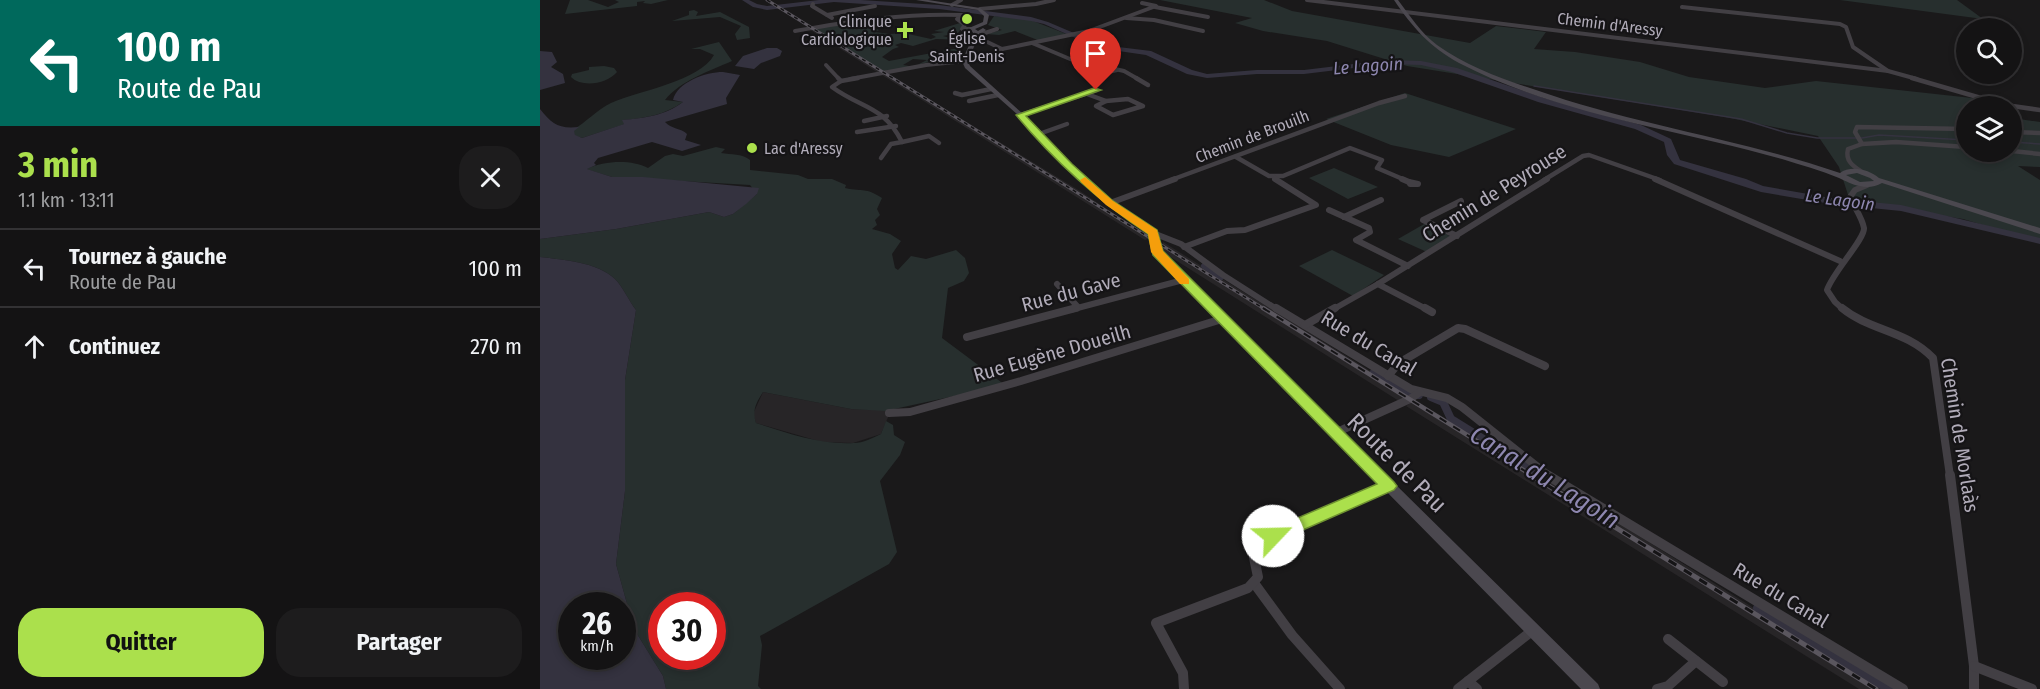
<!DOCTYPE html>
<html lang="fr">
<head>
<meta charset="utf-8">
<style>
	body { margin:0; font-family:"Fira Sans Condensed",sans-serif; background:#1d1c1d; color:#f1f3f6; height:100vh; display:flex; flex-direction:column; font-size:22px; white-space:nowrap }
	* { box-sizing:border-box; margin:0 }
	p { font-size:20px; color:#9d9ea0 }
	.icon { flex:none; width:33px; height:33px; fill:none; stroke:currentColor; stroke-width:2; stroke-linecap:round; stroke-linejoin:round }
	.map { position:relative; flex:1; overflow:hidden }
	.drawer { display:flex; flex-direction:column; background:#141314; width:540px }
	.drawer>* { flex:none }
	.hud { background:#00695c; color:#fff; overflow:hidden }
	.tools { position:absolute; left:1416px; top:18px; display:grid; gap:12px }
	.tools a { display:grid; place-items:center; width:66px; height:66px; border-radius:50%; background:#141314; box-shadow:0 3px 9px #0003,0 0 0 2px #333234; font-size:30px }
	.speed { position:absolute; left:18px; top:592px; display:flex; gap:12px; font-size:30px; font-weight:700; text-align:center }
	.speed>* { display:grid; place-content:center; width:78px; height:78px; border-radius:50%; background:#141314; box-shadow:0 3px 9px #0003,0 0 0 2px #333234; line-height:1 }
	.speed small { font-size:15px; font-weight:400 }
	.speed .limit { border:9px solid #d22; background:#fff; color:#111 }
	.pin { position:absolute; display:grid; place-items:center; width:51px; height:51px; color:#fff; margin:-62px -26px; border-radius:50% 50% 50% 0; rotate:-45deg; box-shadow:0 0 6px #0007 }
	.pin .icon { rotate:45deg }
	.me { position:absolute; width:66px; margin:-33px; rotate:66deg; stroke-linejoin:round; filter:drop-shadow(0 0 4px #0008) }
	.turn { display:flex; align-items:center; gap:21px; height:126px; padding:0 18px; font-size:27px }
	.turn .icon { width:78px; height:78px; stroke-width:2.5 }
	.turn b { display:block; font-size:42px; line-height:51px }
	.round { display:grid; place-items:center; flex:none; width:63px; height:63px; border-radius:24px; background:#1d1c1d }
	.head { display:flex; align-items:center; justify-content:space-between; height:102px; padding:0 18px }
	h1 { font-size:36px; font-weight:700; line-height:45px; color:#abe04c }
	.button { display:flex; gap:12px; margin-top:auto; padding:12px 18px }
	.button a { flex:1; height:69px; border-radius:24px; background:#abe04c; color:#111; font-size:24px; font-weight:700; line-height:69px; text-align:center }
	.button a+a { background:#1d1c1d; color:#f1f3f6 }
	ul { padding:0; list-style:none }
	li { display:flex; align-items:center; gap:18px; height:78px; padding:0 18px; border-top:2px solid #333234 }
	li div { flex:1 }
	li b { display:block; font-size:22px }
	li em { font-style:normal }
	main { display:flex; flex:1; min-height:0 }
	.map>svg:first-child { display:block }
	.built { fill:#272527 }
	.green { fill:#272f2e; fill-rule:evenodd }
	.water { fill:#34323f; fill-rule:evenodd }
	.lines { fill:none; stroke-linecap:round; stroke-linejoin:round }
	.stream { stroke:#34323f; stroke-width:1.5 }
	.canal-far2 { stroke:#34323f; stroke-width:6 }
	.canal-far1 { stroke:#34323f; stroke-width:8 }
	.canal { stroke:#34323f; stroke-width:10 }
	.river { fill:#34323f; fill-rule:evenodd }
	.street-far4 { stroke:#423f44; stroke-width:4 }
	.street-far3 { stroke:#423f44; stroke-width:4.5 }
	.street-far2 { stroke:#423f44; stroke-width:6 }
	.street-far1 { stroke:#423f44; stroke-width:8 }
	.street { stroke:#423f44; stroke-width:10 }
	.secondary { fill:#4b484f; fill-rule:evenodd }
	.rail-far2-casing { stroke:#5a565e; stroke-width:3 }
	.rail-far1-casing { stroke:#5a565e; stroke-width:4.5 }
	.rail-casing { stroke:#5a565e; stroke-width:5 }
	.rail-far2 { stroke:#151416; stroke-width:1.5; stroke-dasharray:4; stroke-linecap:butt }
	.rail-far1 { stroke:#151416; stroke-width:2; stroke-dasharray:8; stroke-linecap:butt }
	.rail { stroke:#151416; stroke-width:3; stroke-dasharray:9; stroke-linecap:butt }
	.route { fill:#abe04c; stroke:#6f9231; stroke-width:1.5 }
	.slow { fill:#f59e0b }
	.poi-dot { fill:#abe04c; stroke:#151416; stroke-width:2 }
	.labels { text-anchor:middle; stroke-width:4.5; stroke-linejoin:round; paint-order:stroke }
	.far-poi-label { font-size:16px; fill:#b1acb9; stroke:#151416; text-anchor:end }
	.far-street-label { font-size:16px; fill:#b1acb9; stroke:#151416 }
	.far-water-label { font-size:18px; font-style:italic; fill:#8e87b0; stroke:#151416 }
	.street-label { font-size:20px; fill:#b1acb9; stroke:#151416 }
	.near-street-label { font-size:24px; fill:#b1acb9; stroke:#151416 }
	.near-water-label { font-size:26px; font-style:italic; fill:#8e87b0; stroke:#151416 }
</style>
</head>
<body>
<main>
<section class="drawer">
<div class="hud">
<div class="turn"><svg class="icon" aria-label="left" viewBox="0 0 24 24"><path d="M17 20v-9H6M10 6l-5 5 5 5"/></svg><div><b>100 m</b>Route de Pau</div></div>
</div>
<div class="head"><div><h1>3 min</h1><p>1.1 km · 13:11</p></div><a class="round"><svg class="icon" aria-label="close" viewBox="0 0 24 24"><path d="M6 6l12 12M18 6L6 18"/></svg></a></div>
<ul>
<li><svg class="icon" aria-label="left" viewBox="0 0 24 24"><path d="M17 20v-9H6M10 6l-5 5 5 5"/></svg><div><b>Tournez à gauche</b><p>Route de Pau</p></div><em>100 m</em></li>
<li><svg class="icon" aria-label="ahead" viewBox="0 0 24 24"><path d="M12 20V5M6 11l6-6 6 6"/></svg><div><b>Continuez</b></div><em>270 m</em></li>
</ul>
<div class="button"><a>Quitter</a><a>Partager</a></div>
</section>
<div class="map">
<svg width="1500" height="689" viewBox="0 0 1500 689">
	<rect width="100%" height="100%" fill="#1a191a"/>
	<g class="built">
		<path d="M274,28L336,66L346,73L340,74L269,29Z"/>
		<path d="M348,74L540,191L610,238L605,240L342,75Z"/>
		<path d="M623,242L869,395L859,401L621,251Z"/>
		<path d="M223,392L311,409L351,410L341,434L313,443L282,442L216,423L213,414Z"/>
		<path d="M875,400L1107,541L1343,689H1319L866,406Z"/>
	</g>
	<g class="green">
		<path d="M30,0H48L68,7L79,2L75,0H128L111,4L103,3L105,1L97,2V6L25,14Z"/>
		<path d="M620,0H724L752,11L930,43L956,26L1006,32L994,49L1035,52L1100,62L1149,77L1225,88L1276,81L1432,98L1448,106H1426V152H1472V118L1500,122V167L1478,166L1500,180V242L1423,219L1310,201L1299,167L1278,136L1185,117L867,66L787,41L723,31L695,23L712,18Z"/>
		<path d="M1300,0H1417L1443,19Z"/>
		<path d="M154,10L158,12L156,16L180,12L209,27L210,38L197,40L195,34L201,26L180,17L132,21L149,15V11Z"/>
		<path d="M454,16L488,19L529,35L500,41L475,31L459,35L446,34L462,30L448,25Z"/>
		<path d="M318,20L339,30L335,32L350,34L364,33L391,39L396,37L391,34L404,32L394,31L420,23L423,26L418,33L403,36L414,39L416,35L421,36L423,34L428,40L396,39L373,46L361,43L355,45L359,47L353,49L342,57L349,61L424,47L417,55L377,65L387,60L373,59L363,65L375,67L346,73L274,28Z"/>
		<path d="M179,42L192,61C169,71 140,81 125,100L143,102C124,115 106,118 83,120L85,124L42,138L35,136L33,130C46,122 57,110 71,103C98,91 160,81 174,55L160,49H151Z"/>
		<path d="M64,66L74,68L77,72C67,84 42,88 31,77L32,74L49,70V67Z"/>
		<path d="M865,93L976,129L909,157L851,145L786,119Z"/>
		<path d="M176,147L185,149L181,153C192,155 201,153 210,160V170L258,175L268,179H292L306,185L305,188C325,192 324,187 342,198L337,209L340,215L335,220L337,225L332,229L350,234L361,241L352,254L355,268L358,270L371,256L386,259L416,250L425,258L429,273L424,281L408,288L402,338L465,385L345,411L311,409L223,392C216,403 212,410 216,423C247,433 281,445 314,443C323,443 333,438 341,434L346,421L353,425L354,435L365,442L360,455L340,481L357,552L349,564L220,636L222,645L218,686L221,689H126L123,676L94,629L76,564L85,491V380L96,310C89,301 83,287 75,279C57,262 24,260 0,257V239L76,229L169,212L184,217L193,214L217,194L210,185L72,177L46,169C65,161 90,159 108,168L125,156L133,154L143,156ZM122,606H172V657H122Z"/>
		<path d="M794,168L838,187L808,199L769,178Z"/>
		<path d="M886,223L911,237L887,252L858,239Z"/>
		<path d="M792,250L844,275L813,296L759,266Z"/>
	</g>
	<g class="water">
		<path d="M227,48H237L242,51L240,56L221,63L214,69L195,66L203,56Z"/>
		<path d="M0,51L12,52L17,62L11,67L23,74L25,83L0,90Z"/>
		<path d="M183,72L200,75L186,98L187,104L125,122C131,129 141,128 147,134L145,140L161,145L142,151L112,142L58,158L54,163L56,165L47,169L72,177H103L219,188L217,194L206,204L193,214L184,217L169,212L76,229L0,239V109C12,124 18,129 39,127L34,131L35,135L42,138L84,124L82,120C105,118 124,116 143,102L133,100C137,82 166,72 183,72Z"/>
		<path d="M0,257C24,260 57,262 75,279C83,287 89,301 96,310L85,380V491L76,564L94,629L123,676L126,689H0ZM32,606H82V657H32Z"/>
	</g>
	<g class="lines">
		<g class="stream">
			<path d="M994,86L1201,119L1247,133L1277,138H1322L1339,135L1426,140"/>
			<path d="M1472,142L1500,144"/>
		</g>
		<path class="canal-far2" d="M664,266L681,277"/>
		<g class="canal-far1">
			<path d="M834,372L868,394L879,395"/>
			<path d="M891,397L903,402L911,419L1003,476"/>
		</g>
		<g class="canal">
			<path d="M1001,475L1006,478"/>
			<path d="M1218,608L1350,689"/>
		</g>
		<path class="river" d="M202,0H209L217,4L227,6L279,0H321L399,5L491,17L508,22L562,45L611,51L652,70L667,74L717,70H764L847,60L881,61L917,68L1004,98L1101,125L1131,139L1140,160L1206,179L1223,186L1291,198L1361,205L1500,238V244L1361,211L1291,204L1221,192L1134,164L1127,155L1124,142L1095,129L998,102L912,72L881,65L847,64L764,74H717L667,78L647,74L606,55L558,48L504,24L491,21L399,9L294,2L227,10L213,7Z"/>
		<g class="street-far4">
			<path d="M767,0L1348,71"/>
			<path d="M273,4L272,6L292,18"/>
			<path d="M412,5L421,0"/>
			<path d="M615,7L668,17"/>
			<path d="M1142,7L1300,24L1306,27L1313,47L1348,71L1377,79"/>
			<path d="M440,9L496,4L514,0"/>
			<path d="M287,15L335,6"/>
			<path d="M586,18L614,20L663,31"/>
			<path d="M457,29L442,34L439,38L462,49L549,31L616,6L602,3"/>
			<path d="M255,31C311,21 365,13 422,15L417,19L425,25L422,29H432"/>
			<path d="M492,43L530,59L584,71L598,79"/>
			<path d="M425,61L460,54L462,49"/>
			<path d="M286,65L299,79"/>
			<path d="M551,76L577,70"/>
			<path d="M310,79L386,65L425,61"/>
		</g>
		<g class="street-far3">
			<path d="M298,78L301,81"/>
			<path d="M318,78L301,81L292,87C322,109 343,105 362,142L351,144L341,158"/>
			<path d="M596,78L608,85"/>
			<path d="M1372,78L1465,105L1500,110"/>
			<path d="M415,93L422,95L451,89"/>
			<path d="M547,94L566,101"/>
			<path d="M588,99L603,106L573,115L556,106L566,101Z"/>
			<path d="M429,101L458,95"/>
			<path d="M481,115L557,90"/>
			<path d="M324,121L347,116"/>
			<path d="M317,132L356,126"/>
			<path d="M1472,132L1500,133"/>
			<path d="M499,134L527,124"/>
			<path d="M362,142L389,136L399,143"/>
			<path d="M1322,144L1356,142L1426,147"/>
			<path d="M1472,151L1500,154"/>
			<path d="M696,157L729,176H743L810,148L842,160L837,168L865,180"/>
			<path d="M1322,172C1313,166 1305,161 1308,149L1322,144L1315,132L1317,127L1426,129"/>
			<path d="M734,177L737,180"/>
			<path d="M631,180L839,103L865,96"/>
			<path d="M1004,180L1043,156L1049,155L1120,180"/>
		</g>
		<g class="street-far2">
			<path d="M862,179L869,182"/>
			<path d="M1115,179L1300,261"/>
			<path d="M869,182L878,184H870Z"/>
			<path d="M570,203L635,179"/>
			<path d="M789,210L829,228L830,232L816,240L868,266"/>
			<path d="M804,217L841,200"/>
			<path d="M613,233L641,244L683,275L738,310"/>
			<path d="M917,236L883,220L921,201"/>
			<path d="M644,247L687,231L705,230L776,205L735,179"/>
			<path d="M517,284L538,307"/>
			<path d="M838,284L888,310"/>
			<path d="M530,310L643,280"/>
			<path d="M792,310L838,284L1007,179"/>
			<path d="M1304,310L1295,302L1287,290C1293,272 1325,239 1324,228C1322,217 1314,207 1310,197L1315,190L1327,185"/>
		</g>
		<g class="street-far1">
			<path d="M736,308L871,389L907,398L922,407L1009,476"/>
			<path d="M885,308L892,312"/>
			<path d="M1302,308C1330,331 1366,330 1393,358L1410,476"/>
			<path d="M765,325L795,308"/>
			<path d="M427,337L536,308"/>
			<path d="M848,376L859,363L918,328L925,329L1005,366"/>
			<path d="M349,413L370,412L481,381L682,319"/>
			<path d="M795,433L870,399L880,392"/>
		</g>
		<g class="street">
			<path d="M1007,475L1363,689"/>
			<path d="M1410,475L1434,666V689"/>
			<path d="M714,583L752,635L800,689"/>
			<path d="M1128,639L1183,682"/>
			<path d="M1434,666L1492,689"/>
			<path d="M928,681L937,689"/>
			<path d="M644,689L643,673L616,623L708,588L718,577L712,548L716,543L848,486"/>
			<path d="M918,689L992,631"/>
			<path d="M1117,689L1128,686L1156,661"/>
		</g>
		<g class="secondary">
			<path d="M376,0H388L440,8L449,15L447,24L435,29L438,31L443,28L446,30L439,35L428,61L430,66L483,114L532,164L573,201L616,231L621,251L646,278L1058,684L1060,689H1041L640,282L613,252L609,234L567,205L526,168L479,116L425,68L422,61L434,34L429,28L443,22L444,16L438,10Z"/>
			<path d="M854,0H858C870,16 881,33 897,45C926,66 962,79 996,90C1095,125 1200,139 1300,173C1310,165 1329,169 1339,178L1500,228V234L1342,183C1335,187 1327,188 1320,186C1312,185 1306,181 1299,178C1280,170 1261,165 1242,159C1135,129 1019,115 919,63C890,47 872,27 854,0ZM1317,173L1330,178L1334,181L1320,182L1306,175Z"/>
		</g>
		<g class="rail-far2-casing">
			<path id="rail-far2" d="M227,0L726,310"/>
		</g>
		<g class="rail-far1-casing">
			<path id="rail-far1" d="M723,308L993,476"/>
		</g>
		<g class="rail-casing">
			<path id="rail" d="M991,475L1336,689"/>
		</g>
		<use href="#rail-far2" class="rail-far2"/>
		<use href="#rail-far1" class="rail-far1"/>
		<use href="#rail" class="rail"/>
	</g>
	<path class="route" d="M554,88L561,90L486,116L532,164L573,201L617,230L623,251L854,482L857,486L854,490L740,540L733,543L727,540L724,536L727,531L837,484L613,255L608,234C559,201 514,161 476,115Z"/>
	<path class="slow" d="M545,177L573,201L617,230L623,251L649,279V284H640L611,252L608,234L566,205L541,182L540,180Z"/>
	<g class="poi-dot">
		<circle cx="427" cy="19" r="6"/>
		<path d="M362 21h6v6h6v6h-6v6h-6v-6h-6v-6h6z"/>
		<circle cx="212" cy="148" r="6"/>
	</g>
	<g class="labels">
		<g class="far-poi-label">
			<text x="352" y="27">Clinique<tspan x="352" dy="18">Cardiologique</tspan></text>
			<text x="427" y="44" text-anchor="middle">Église<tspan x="427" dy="18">Saint-Denis</tspan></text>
			<text x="224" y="154" text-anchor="start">Lac d'Aressy</text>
		</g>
		<g class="far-street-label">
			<text transform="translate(1070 24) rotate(7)" y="6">Chemin d'Aressy</text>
			<text transform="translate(712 136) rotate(-21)" y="6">Chemin de Brouilh</text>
		</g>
		<g class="far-water-label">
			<text transform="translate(828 66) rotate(-4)" y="6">Le Lagoin</text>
			<text transform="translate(1300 200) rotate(8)" y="6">Le Lagoin</text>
		</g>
		<g class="street-label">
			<text transform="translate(954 193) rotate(-32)" y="7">Chemin de Peyrouse</text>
			<text transform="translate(531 292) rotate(-15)" y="7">Rue du Gave</text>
			<text transform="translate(829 343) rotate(31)" y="7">Rue du Canal</text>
			<text transform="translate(512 353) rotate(-16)" y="7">Rue Eugène Doueilh</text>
			<text transform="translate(1420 435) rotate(81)" y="7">Chemin de Morlaàs</text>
			<text transform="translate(1241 595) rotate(31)" y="7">Rue du Canal</text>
		</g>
		<g class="near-street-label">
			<text transform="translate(857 463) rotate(45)" y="8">Route de Pau</text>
		</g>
		<g class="near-water-label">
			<text transform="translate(1005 477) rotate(32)" y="9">Canal du Lagoin</text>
		</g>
	</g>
</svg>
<div class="tools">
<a><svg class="icon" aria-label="search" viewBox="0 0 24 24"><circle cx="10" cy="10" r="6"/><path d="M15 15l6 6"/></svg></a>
<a><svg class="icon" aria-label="layers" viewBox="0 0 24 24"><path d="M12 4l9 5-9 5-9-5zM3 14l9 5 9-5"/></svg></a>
</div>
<div class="speed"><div>26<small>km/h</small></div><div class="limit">30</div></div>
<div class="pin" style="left:556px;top:90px;background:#d93025"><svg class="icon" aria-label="arrive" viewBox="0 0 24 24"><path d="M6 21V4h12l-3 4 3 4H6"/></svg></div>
<svg class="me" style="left:733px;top:536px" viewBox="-20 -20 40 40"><circle r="19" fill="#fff"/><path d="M0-13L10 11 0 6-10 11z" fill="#abe04c"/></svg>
</div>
</main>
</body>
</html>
